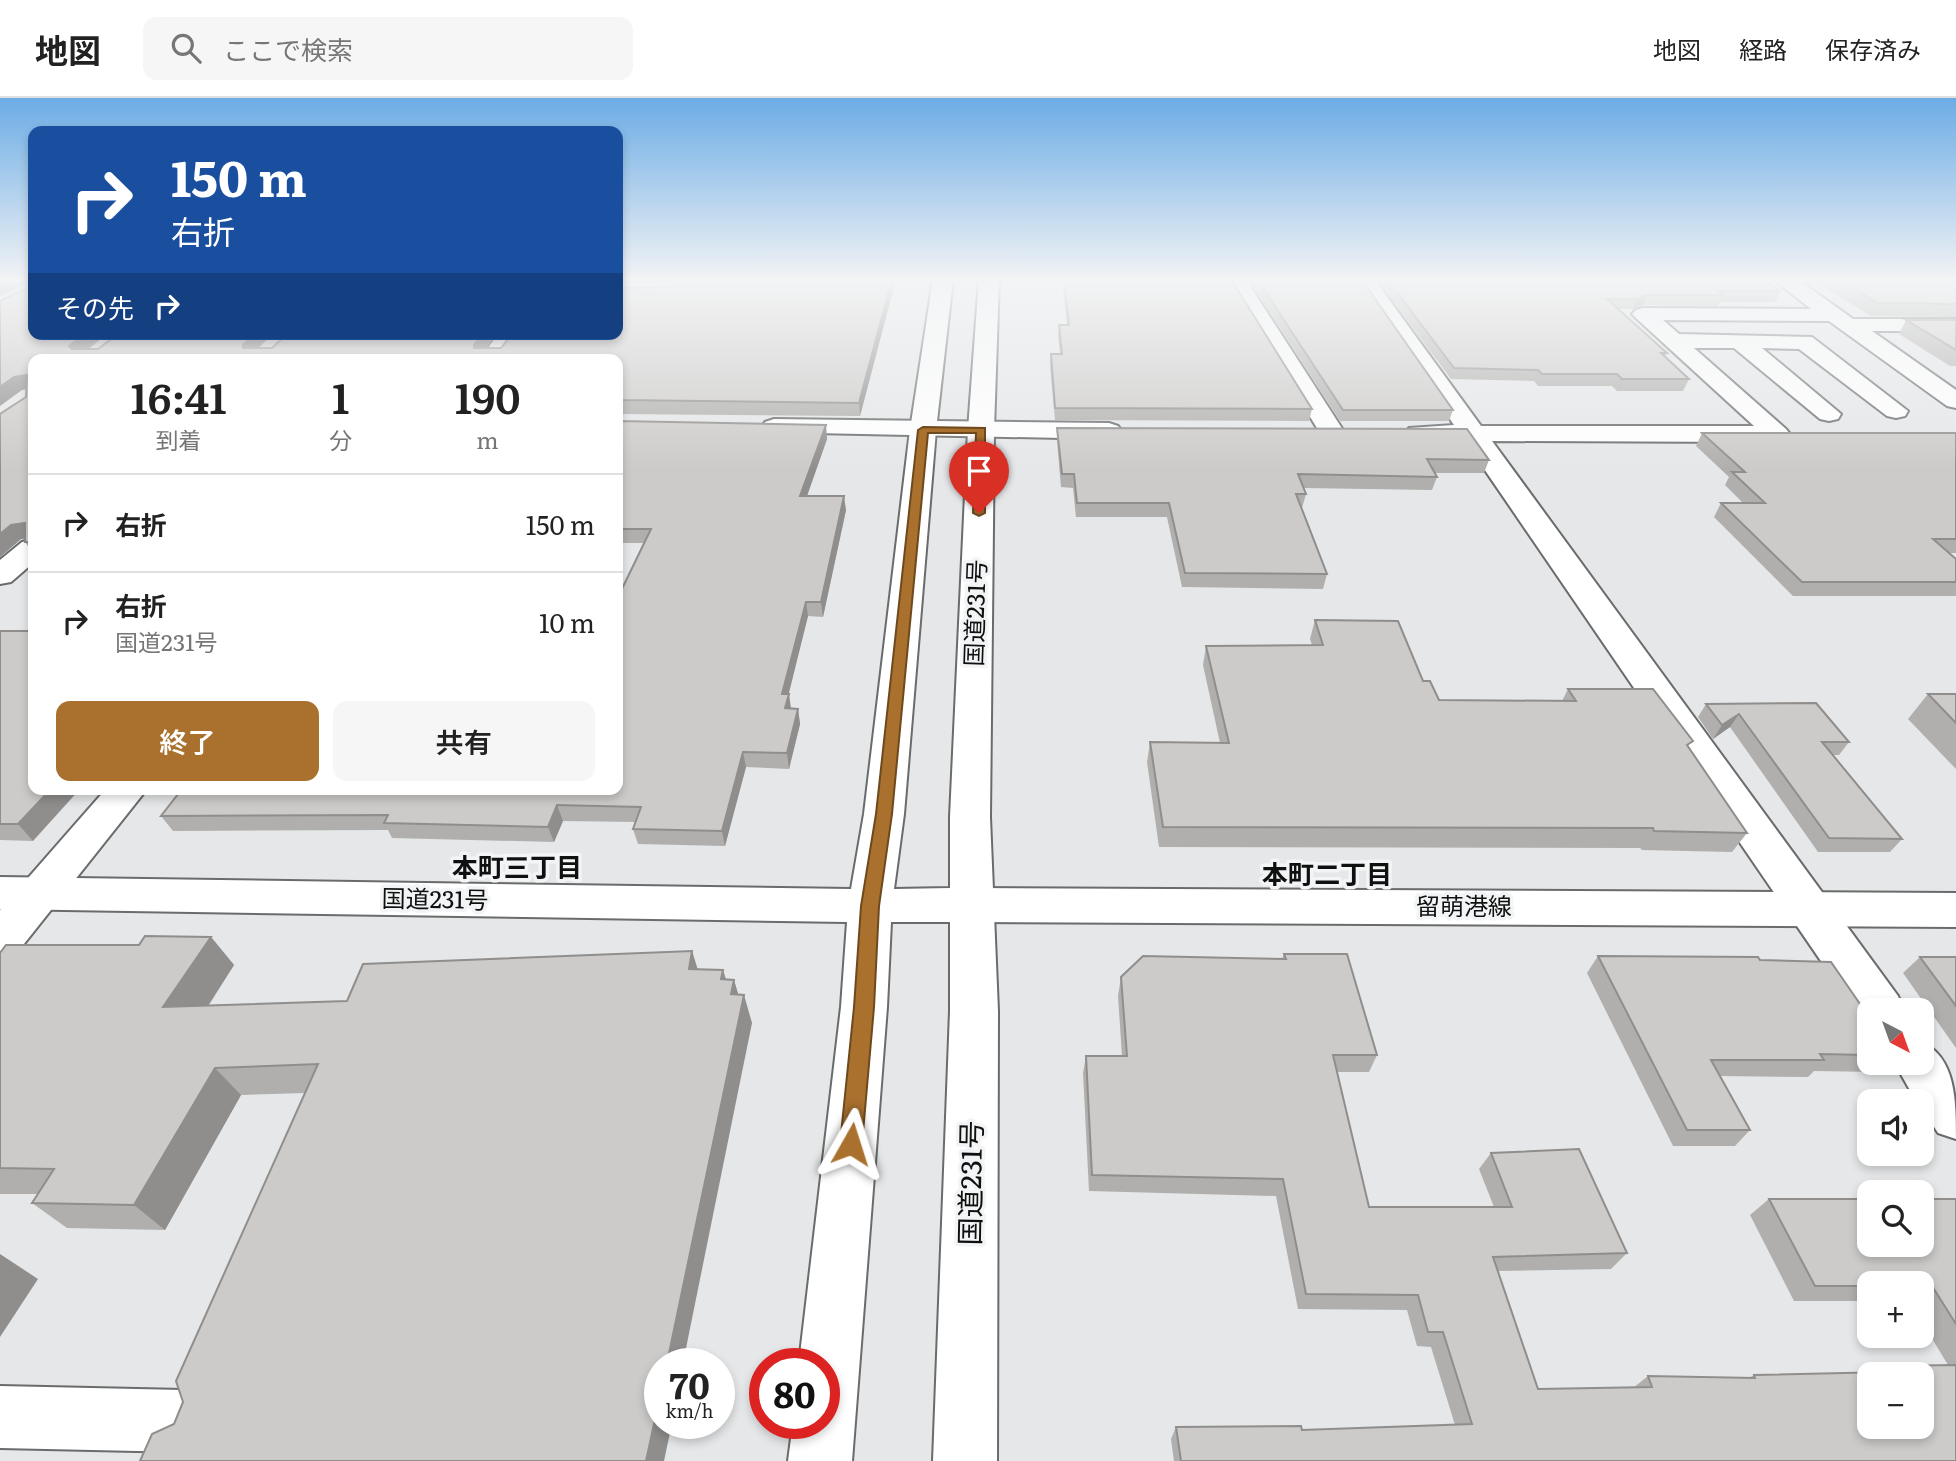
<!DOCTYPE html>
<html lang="ja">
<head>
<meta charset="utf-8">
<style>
	body { margin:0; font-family:Literata,"Noto Sans JP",serif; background:#f6f6f6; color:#222; height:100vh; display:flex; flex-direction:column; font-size:26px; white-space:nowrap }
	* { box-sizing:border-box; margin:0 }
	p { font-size:23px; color:#767676 }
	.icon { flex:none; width:38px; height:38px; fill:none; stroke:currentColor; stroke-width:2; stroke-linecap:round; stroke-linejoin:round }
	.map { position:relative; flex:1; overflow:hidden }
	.sheet { position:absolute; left:28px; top:256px; width:595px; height:441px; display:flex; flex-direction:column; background:#fff; border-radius:14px; box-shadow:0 4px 10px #0003 }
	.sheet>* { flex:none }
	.top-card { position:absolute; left:28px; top:28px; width:595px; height:214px; border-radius:14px; box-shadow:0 4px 10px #0003; background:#1a4fa0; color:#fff; overflow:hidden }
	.needle { width:46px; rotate:139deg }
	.buttons { position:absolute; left:1857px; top:900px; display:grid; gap:14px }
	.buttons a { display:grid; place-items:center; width:77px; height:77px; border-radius:14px; background:#fff; box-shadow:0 4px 10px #0003; font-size:35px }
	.speed { position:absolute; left:644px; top:1250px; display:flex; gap:14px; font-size:35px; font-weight:700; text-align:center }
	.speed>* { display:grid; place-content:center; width:91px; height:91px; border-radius:50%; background:#fff; box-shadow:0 4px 10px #0003; line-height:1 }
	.speed small { font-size:18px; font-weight:400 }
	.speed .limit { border:10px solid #d22; background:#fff; color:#111 }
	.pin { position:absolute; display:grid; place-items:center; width:60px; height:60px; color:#fff; margin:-72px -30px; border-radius:50% 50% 50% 0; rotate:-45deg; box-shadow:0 0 7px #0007 }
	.pin .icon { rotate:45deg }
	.me { position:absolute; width:77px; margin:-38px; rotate:6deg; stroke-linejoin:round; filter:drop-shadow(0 0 5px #0008) }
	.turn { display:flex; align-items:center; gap:24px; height:147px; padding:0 28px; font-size:32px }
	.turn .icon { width:91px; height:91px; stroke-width:2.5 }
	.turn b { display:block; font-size:49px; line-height:60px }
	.then { display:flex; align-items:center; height:66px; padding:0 28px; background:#0003; gap:14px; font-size:26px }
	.eta { display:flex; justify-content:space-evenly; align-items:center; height:119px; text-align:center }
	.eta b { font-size:42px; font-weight:600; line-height:49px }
	.cta { display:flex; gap:14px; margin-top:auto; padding:14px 28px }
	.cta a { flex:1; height:80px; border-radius:14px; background:#a9702e; color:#fff; font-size:28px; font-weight:600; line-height:80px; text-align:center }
	.cta a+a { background:#f6f6f6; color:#222 }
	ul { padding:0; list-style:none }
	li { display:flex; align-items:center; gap:21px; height:98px; padding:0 28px; border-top:2px solid #e0e0e0 }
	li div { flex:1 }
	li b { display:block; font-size:26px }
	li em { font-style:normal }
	header { display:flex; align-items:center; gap:42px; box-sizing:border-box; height:98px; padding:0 35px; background:#fff; border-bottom:2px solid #e0e0e0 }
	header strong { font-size:33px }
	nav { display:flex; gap:38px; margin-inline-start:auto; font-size:24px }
	.search { width:490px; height:63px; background:#f6f6f6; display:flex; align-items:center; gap:18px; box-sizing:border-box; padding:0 24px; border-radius:14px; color:#767676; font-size:26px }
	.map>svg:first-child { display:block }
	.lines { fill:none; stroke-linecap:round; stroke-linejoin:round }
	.minor-casing { stroke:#696b6c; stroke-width:4 }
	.major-casing { stroke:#696b6c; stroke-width:4 }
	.highway-casing { stroke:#696b6c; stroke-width:4 }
	.minor { fill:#fff; fill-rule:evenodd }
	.major { fill:#fff; fill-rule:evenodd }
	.highway { fill:#fff; fill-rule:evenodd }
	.wall { fill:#b0afad }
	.shaded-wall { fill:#908e8d }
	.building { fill:#cdcbc9; stroke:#908e8d; stroke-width:2; fill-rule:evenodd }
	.route { fill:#a9702e; stroke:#6e491e; stroke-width:2 }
	.labels { text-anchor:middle; stroke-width:7; stroke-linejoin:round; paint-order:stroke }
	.street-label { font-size:24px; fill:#0f1010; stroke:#f2f4f5 }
	.neighbourhood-label { font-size:26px; font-weight:bold; fill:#0f1010; stroke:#f2f4f5 }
	.near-street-label { font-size:28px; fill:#0f1010; stroke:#f2f4f5 }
</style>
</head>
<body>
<header>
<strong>地図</strong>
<div class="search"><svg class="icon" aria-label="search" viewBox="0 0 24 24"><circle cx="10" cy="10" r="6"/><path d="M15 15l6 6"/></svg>ここで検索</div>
<nav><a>地図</a><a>経路</a><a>保存済み</a></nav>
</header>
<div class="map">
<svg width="1956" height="1363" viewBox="0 0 1956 1363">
	<rect width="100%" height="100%" fill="#e5e7e8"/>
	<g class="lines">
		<g class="minor-casing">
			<g id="minor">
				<path d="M1230,181H1250L1252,191L1345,335L1341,340L1332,343L1323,340L1232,191Z"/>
				<path d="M1354,181H1374L1481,328H1754L1636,220L1632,216L1636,212L1643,210L1811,211L1773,181H1797L1853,221H1956V233H1872L1956,292V310L1947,308L1829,223L1663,222L1679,236L1812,239L1908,313L1905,318L1896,320L1887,318L1799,251L1762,250L1841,316L1838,321L1829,323L1820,321L1734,250H1694L1786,331L1790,336L1786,341L1777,344L1764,338L1753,344L1492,343L1898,898L1904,912H1869V928L1864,926L1465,343L1409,340L1405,335L1409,330L1454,327Z"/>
				<path d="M498,236H521L503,261H480Z"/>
				<path d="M774,321L1109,325L1118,328L1122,333L1118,338L1109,341L765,334L761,329L765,324Z"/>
				<path d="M33,441V465L11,484L0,486V462L22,444Z"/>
				<path d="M106,691H147L16,856L0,861V812Z"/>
				<path d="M1922,944C1956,960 1956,1003 1956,1041L1938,1035L1922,1010V1003H1916L1894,964H1922Z"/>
				<path d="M0,1288L183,1292L205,1301L214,1323L205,1345L183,1354L0,1350Z"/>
			</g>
		</g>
		<g class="major-casing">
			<path id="major" d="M973,790L1956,795V829L973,824L958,819L951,807L958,795Z"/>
		</g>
		<g class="highway-casing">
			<path id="highway" d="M933,181H953L936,332L904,716L894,791L950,790V719L968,332L979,181H999L994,332L990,719L998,913L997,1363H933L950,913V824H891L887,909L852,1363H788L793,1325H824V1265H799L841,909L847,824L0,811V779L851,791L864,716L910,332Z"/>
		</g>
		<use href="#minor" class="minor"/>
		<use href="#major" class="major"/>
		<use href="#highway" class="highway"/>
	</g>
	<g class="wall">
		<path d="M33,181V236H107L88,251L272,250L287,236H495L484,250H501L896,181L860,318L618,316V261H33V455L25,444V441H21L0,459V316L26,299V291L22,292L28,185L0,198Z"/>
		<path d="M618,181H681L676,184L618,185Z"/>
		<path d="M1062,181H1231L1312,311L1309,323L1055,322L1050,267L1051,256H1060L1058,238L1059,227H1067Z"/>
		<path d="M1251,181H1361L1453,312L1449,323H1340L1254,190Z"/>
		<path d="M1376,181H1762L1780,193L1775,204H1720L1718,208L1643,207L1633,211H1619L1667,255L1665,259L1689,281L1683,293H1617L1612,288H1538L1534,283L1451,281Z"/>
		<path d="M1811,181H1956V219L1871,218Z"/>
		<path d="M1906,222H1956V268H1950L1899,236Z"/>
		<path d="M618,323L827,341L807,398L846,412L823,519L808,518L788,596L791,611H798L800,626L789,671L746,669L725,748L638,746L633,731L636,724L563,723L554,744L392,740L388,732L173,733L161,718L618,691L644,445H618Z"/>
		<path d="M1057,330L1489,362L1484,375H1435L1437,379L1432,392L1304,390L1306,396L1302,410H1301L1327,476L1323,491L1182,489L1167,419H1076L1073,390L1061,389L1057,343Z"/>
		<path d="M1702,335H1956V455H1949L1956,461V498H1793L1714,419L1721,405H1743L1725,387L1729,379L1696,348Z"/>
		<path d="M1315,522L1423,583L1439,602L1562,603L1568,591L1689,650L1747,735L1732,754L1642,752L1640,750L1159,749L1147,664L1150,644L1220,645L1203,567L1206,548L1312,547L1310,541Z"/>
		<path d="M0,533L33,743L0,742Z"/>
		<path d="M1928,596H1956V671L1908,621Z"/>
		<path d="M1706,606L1849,644L1839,657H1833L1902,741L1890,754H1818L1730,629L1713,641L1698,619Z"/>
		<path d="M211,839L234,867L209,907L347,903L692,853L697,871L723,872L726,881L734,882L738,896L752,925L174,1326L305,995L241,997L165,1132L67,1130L32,1105L38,1096H0V855L139,847Z"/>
		<path d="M1284,856L1377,957L1369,974H1337L1369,1109H1494L1479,1071L1491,1055L1627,1155L1611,1171L1498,1173L1538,1291L1633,1290L1648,1278L1749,1280L1754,1277L1876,1274L1886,1268L1948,1267L1922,1224V1185H1869V1203H1794L1750,1117L1769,1101H1956V1363H1174L1171,1341L1176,1329L1302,1332L1455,1327L1431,1249L1417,1248L1407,1212L1298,1211L1276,1098L1089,1093L1083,975L1086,958H1122L1118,898L1121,879L1282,861Z"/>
		<path d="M1598,858L1760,862L1869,919V964H1888L1877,974L1814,973L1808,979L1720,978L1750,1032L1735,1048H1673L1587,875Z"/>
		<path d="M1920,859H1956V950L1903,875Z"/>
	</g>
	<g class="shaded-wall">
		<path d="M4,181H31L32,183L0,198V183Z"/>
		<path d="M892,181H896L860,318L859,305Z"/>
		<path d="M1647,197L1643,207L1633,211L1637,201Z"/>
		<path d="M84,236H107L76,261L69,248Z"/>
		<path d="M254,236H273L249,259L243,250V247Z"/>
		<path d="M482,236H495L478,261L474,247Z"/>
		<path d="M27,277L33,290L22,292L0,308V289L14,279Z"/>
		<path d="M826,327L827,341L802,412L800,398Z"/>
		<path d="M844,398L846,412L823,519L821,504Z"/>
		<path d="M25,425L33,439L21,441L0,459V436L11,427Z"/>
		<path d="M806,504L808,518L787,603L789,596L791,611L787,626L782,596Z"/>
		<path d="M798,611L800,626L789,671L787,655Z"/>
		<path d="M1739,616L1730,629L1713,641L1722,627Z"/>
		<path d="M743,654L746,669L725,748L722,733Z"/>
		<path d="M51,691H80L33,743L18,726Z"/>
		<path d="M557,707L563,723L554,744L548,729Z"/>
		<path d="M211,839L234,867L189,937L163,909Z"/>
		<path d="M692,853L701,882L689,871Z"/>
		<path d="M723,872L731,900L721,881Z"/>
		<path d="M734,882L742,909L744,897L752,925L683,1265H667Z"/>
		<path d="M215,970L241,997L165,1132L134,1107Z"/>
		<path d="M0,1156L38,1181L0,1239Z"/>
		<path d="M660,1298V1325H672L664,1363H646Z"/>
	</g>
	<g class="building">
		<path d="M28,181H33V236H84L69,248L72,251H98L118,236H254L243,247V250H272L287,236H482L474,247V250H501L512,236H618V190L690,188L693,184L775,183L780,181H892L859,305L618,302V261H33V444H25V425L11,427L0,436V316L26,299L27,277L14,279L0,289V203L27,190Z"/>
		<path d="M1064,181H1231L1312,311L1055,310L1051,256H1062L1059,227H1069Z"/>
		<path d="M1257,181H1361L1453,312H1343Z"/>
		<path d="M1387,181H1762L1780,193H1718L1723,197H1647L1637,201H1607L1667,255H1661L1689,281H1622L1617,276H1542L1538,272L1454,270Z"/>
		<path d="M1838,181H1956V206L1878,205Z"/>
		<path d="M1906,222H1956V252Z"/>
		<path d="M618,323L826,327L800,398H844L821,504H806L782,596H789L785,610L798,611L787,655L743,654L722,733L633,731L641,709L557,707L548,729L384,725L388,717L161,718L182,691H618V499L651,431H618Z"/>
		<path d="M1057,330L1467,331L1489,362L1427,361L1437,379L1298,376L1306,396H1296L1327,476L1185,475L1169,405H1077L1074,376H1062Z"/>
		<path d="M1702,335H1956V441H1933L1956,461V484H1802L1721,405H1765L1732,374H1745Z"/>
		<path d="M1315,522L1398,523L1423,583H1430L1439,602L1576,603L1568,591H1653L1693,643L1687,647L1747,735L1654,733L1653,730L1163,729L1150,644L1229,645L1206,548L1323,547Z"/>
		<path d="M0,533H33V691H51L18,726H0Z"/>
		<path d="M1928,596H1956V625Z"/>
		<path d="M1816,605L1849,644H1822L1902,741L1829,740L1739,616L1722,627L1706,606Z"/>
		<path d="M145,838L211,839L163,909L347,903L363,866L692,853L689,871L723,872L721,881L734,882L731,896L744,897L667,1265H660V1298L646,1363H140L152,1336L174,1326L183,1304L176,1283L318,966L215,970L134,1107L32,1105L54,1071L0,1070V855L6,847H139Z"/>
		<path d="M1284,856H1347L1377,957H1333L1369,1109H1512L1491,1055L1579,1051L1627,1155L1493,1159L1538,1291L1652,1289L1648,1278L1755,1280L1754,1277L1889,1274L1886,1268L1956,1267V1363H1181L1176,1329L1301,1328L1302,1332L1472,1326L1443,1234H1428L1418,1197L1306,1196L1283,1081L1092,1077L1086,958H1127L1121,879L1143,858L1286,861ZM1869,1276H1922V1328H1869Z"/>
		<path d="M1598,858L1758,859L1760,862L1831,864L1869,919V957L1820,956L1824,962H1711L1750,1032H1687Z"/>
		<path d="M1920,859H1956V908Z"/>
		<path d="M1769,1101H1869V1146H1922V1101H1956V1226L1932,1188H1922V1185H1869V1188H1815Z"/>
	</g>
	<linearGradient id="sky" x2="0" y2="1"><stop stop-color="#6cace5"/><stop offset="0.49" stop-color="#f3f4f5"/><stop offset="1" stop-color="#f3f4f5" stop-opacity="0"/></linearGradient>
	<rect width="1956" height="372" fill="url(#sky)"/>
	<path class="route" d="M923,329L985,330V415L979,418L973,415L976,335H928L892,716L879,808L874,909L862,1046L858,1054L851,1057L843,1054L840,1046L854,909L861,808L876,716L918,332Z"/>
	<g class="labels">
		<g class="street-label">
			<text transform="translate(976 515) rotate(-88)" y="8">国道231号</text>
			<text transform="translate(435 802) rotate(1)" y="8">国道231号</text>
			<text x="1464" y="817">留萌港線</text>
		</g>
		<g class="neighbourhood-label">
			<text x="517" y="779">本町三丁目</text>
			<text x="1327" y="786">本町二丁目</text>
		</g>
		<g class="near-street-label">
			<text transform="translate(971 1085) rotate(-89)" y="10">国道231号</text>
		</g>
	</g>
</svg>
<div class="buttons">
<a><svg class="needle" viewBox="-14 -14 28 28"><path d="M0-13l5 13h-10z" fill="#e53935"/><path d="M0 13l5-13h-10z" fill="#767676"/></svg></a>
<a><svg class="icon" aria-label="sound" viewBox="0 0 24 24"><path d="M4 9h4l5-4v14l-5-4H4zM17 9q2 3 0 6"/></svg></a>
<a><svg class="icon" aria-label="search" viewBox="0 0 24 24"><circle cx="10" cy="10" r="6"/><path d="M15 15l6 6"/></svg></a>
<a>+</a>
<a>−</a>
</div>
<div class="speed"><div>70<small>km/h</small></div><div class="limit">80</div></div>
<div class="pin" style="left:979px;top:415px;background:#d93025"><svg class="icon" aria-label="arrive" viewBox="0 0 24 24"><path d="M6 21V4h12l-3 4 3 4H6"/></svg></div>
<svg class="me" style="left:851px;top:1046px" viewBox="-20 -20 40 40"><path d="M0-17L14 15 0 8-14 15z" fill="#a9702e" stroke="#fff" stroke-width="4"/></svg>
<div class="top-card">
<div class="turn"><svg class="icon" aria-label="right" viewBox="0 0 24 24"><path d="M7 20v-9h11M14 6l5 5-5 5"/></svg><div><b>150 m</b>右折</div></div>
<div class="then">その先<svg class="icon" aria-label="right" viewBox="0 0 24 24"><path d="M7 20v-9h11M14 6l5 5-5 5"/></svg></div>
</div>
<section class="sheet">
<div class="eta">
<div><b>16:41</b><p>到着</p></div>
<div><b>1</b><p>分</p></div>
<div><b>190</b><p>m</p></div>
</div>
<ul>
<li><svg class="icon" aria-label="right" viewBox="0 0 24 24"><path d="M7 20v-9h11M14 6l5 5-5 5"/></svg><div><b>右折</b></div><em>150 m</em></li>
<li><svg class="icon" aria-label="right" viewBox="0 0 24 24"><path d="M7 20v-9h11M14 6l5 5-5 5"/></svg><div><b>右折</b><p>国道231号</p></div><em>10 m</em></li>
</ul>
<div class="cta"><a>終了</a><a>共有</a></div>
</section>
</div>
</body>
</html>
